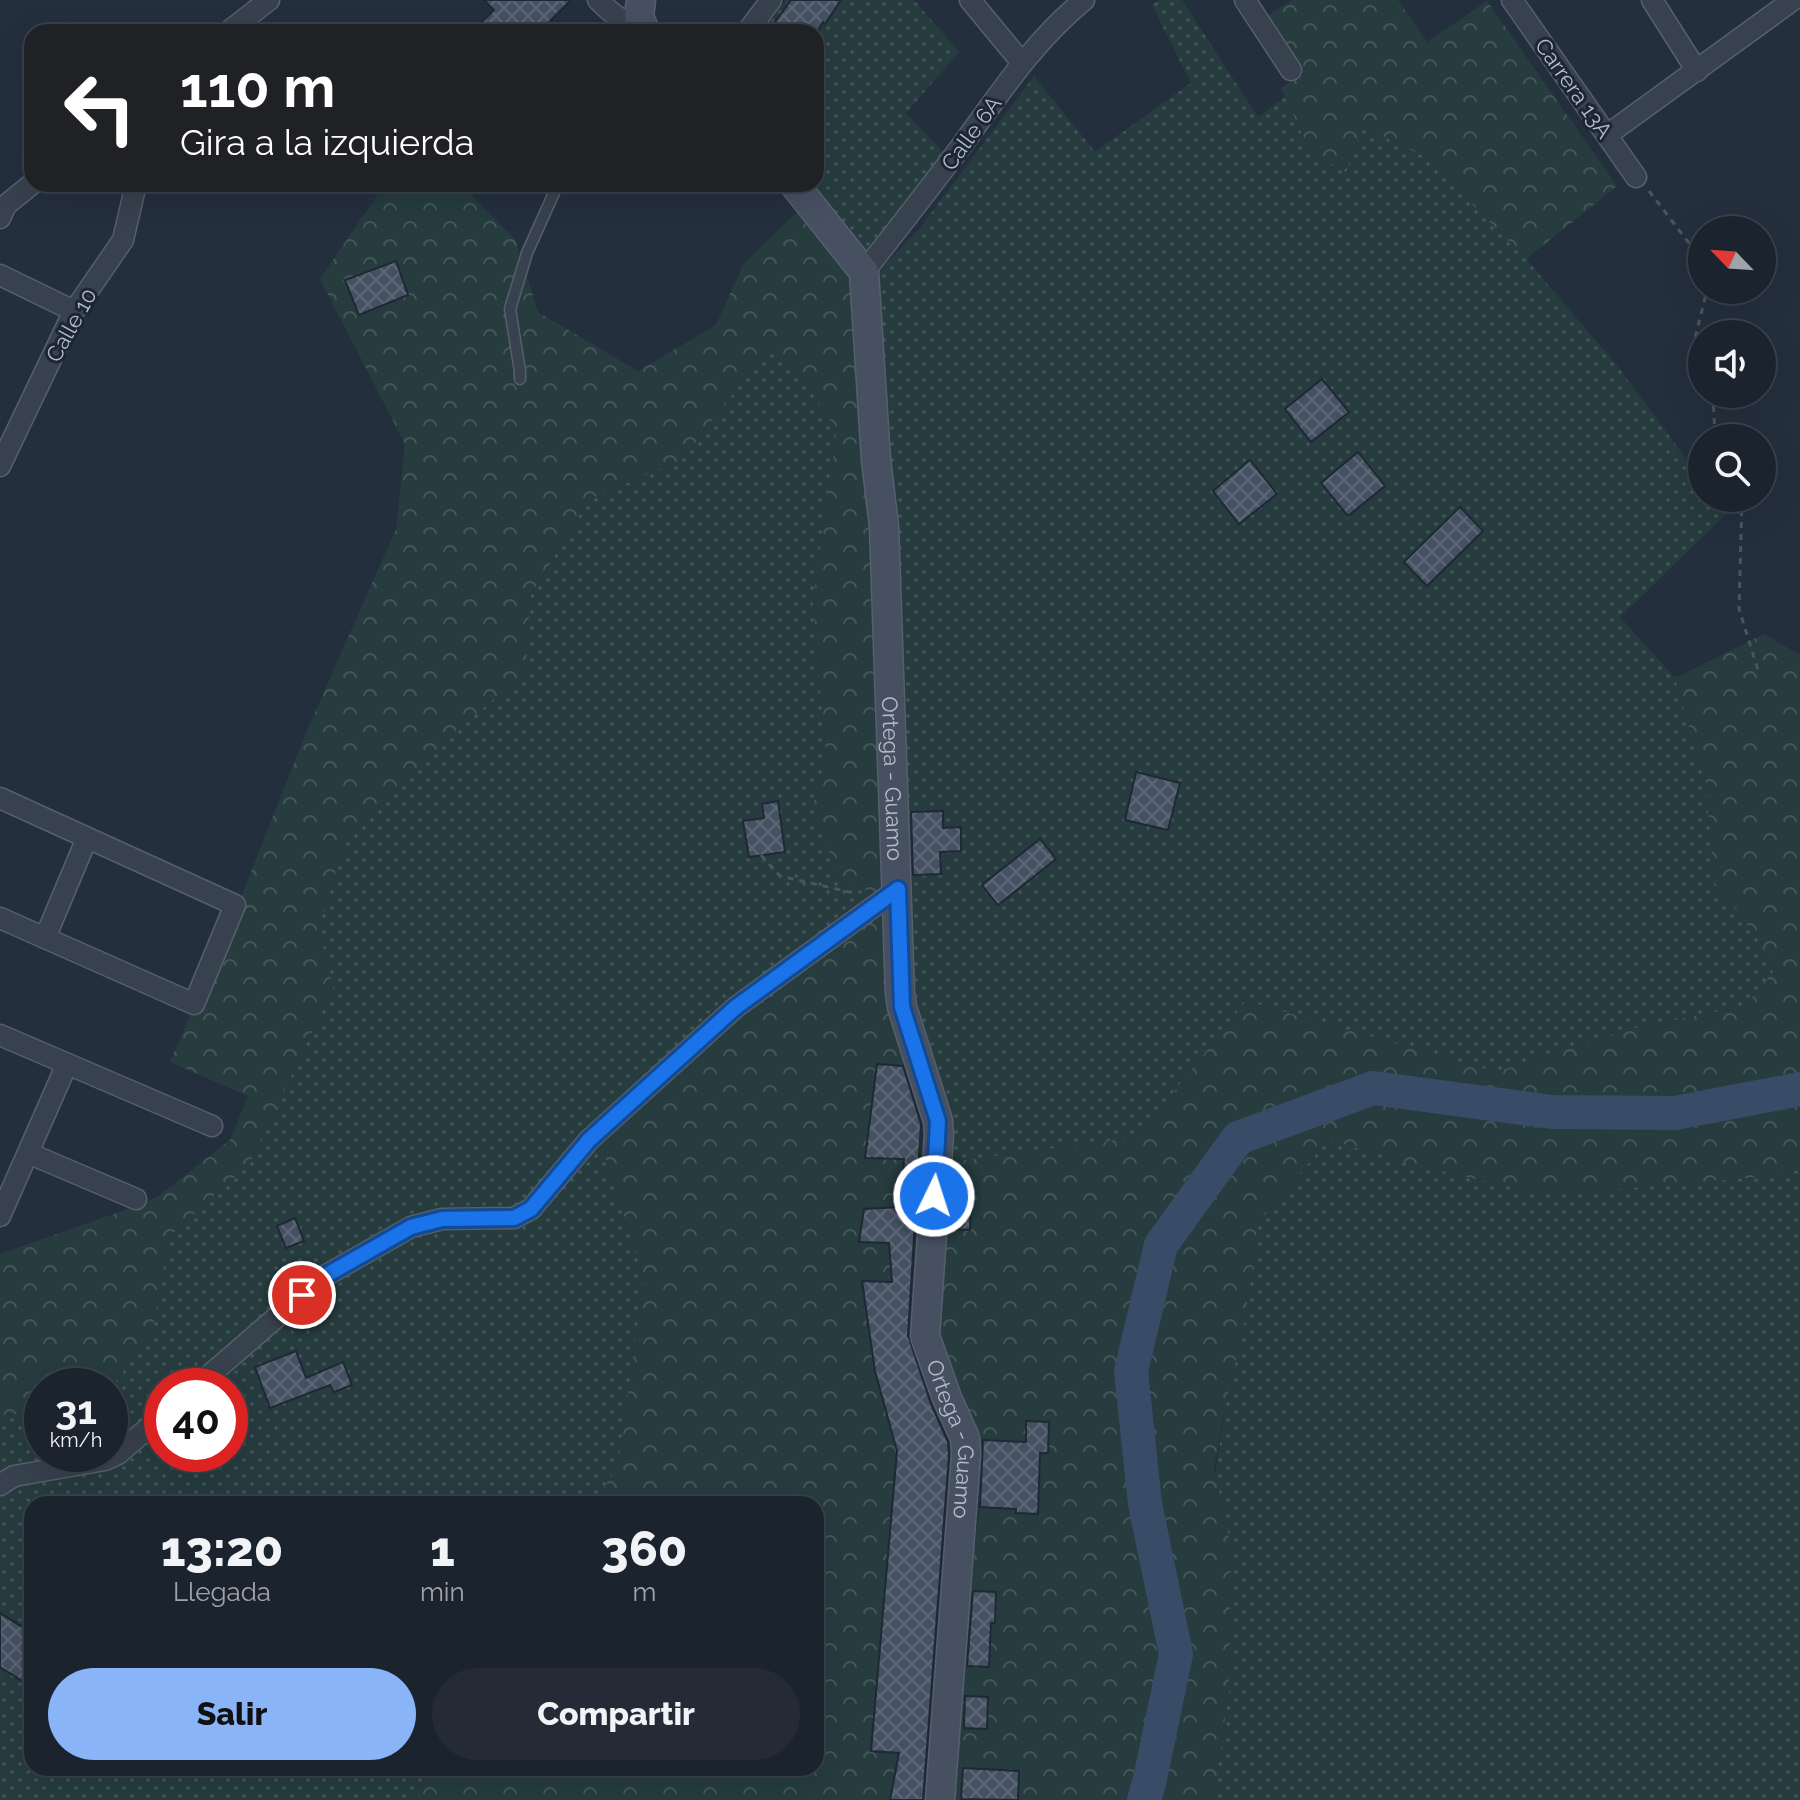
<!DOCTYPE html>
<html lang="es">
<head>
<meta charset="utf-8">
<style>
	body { margin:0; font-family:Raleway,sans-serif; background:#242b36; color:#f1f3f6; height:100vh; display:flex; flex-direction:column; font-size:30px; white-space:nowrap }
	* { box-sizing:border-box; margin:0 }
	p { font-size:26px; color:#a0a4aa }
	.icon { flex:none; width:44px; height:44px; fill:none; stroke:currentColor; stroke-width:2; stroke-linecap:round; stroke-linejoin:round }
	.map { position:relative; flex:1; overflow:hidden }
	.side { position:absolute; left:24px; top:1496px; width:800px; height:280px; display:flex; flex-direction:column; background:#1b232e; border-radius:24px; box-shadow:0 8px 32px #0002,0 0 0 2px #39404a }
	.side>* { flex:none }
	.top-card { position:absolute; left:24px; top:24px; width:800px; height:168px; border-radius:24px; box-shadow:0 8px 32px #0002,0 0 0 2px #39404a; background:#202124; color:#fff; overflow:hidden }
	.needle { width:52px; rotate:295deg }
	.fabs { position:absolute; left:1688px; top:216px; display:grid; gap:16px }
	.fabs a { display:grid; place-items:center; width:88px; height:88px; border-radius:50%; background:#1b232e; box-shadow:0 8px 32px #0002,0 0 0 2px #39404a; font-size:40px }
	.speed { position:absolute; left:24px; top:1368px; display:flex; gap:16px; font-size:40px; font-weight:700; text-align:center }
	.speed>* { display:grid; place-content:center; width:104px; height:104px; border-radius:50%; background:#1b232e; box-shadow:0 8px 32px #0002,0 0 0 2px #39404a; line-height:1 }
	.speed small { font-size:20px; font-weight:400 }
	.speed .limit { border:12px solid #d22; background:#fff; color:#111 }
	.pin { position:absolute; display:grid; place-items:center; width:68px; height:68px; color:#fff; margin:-34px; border:4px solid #fff; border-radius:50%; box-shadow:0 2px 8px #0007 }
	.me { position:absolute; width:88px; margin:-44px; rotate:4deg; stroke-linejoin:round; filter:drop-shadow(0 0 6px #0008) }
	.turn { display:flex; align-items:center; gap:28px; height:168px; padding:0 24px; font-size:36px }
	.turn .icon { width:104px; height:104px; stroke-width:2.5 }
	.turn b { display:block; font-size:56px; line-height:68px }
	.eta { display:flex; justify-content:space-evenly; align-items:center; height:136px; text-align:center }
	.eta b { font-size:48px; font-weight:800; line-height:56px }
	.cta { display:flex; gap:16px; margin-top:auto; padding:16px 24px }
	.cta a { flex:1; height:92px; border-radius:48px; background:#8ab4f8; color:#111; font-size:32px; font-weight:800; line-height:92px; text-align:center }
	.cta a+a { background:#242b36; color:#f1f3f6 }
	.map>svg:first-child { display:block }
	.grass { fill:url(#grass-dots); fill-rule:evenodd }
	.forest { fill:url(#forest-crowns) }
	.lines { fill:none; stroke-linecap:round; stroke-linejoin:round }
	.river { stroke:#394c67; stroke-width:34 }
	.building { fill:url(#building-cross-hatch); stroke:#1f2835; stroke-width:2 }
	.lane-casing { stroke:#565f6c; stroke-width:13 }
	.street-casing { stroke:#565f6c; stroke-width:23 }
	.secondary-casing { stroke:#565f6c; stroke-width:31 }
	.path { stroke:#44595c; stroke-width:3; stroke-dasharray:6 6; stroke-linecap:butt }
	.lane { stroke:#38414e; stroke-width:10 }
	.street { stroke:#38414e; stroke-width:20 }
	.secondary { stroke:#465061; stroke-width:28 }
	.route-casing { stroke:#114b97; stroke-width:20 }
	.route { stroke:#1a73e8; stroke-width:14 }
	.labels { text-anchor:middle; stroke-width:6; stroke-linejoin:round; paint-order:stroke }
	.street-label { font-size:22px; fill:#b4bcc9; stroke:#1d2633 }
</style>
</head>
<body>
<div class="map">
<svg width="1800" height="1800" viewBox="0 0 1800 1800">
	<defs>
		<pattern id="grass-dots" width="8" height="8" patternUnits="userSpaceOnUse" patternTransform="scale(2)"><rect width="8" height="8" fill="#263c3f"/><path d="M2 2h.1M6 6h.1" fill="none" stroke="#435659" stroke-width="1.8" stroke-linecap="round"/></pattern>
		<pattern id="forest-crowns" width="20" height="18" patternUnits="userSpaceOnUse" patternTransform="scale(2)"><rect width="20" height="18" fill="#263c3f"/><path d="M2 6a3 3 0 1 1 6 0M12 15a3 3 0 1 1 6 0" fill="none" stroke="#435659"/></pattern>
		<pattern id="building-cross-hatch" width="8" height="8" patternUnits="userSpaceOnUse" patternTransform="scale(2)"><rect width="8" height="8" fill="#455162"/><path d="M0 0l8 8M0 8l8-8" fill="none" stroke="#5d6877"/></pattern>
	</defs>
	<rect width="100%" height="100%" fill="#242f3e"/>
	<g class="grass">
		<path d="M786,0H914L959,52L906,113L944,153L864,260L803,184H816V32H763Z"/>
		<path d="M1159,0H1182L1258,117L1285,97L1311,153L1346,172L1362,126L1427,158L1526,259L1615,363L1702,480V498H1716L1727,513L1620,617L1675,678L1706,783L1714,881L1778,966L1745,1006L1636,1028L1496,1072L1246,1001L1138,1137L946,1163L907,994L873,277L920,228L1034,76L1095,152L1191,83L1152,5Z"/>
		<path d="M766,350L789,359L837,430L813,602L826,756L813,805L878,894L890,902L632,1109L600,1140L644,1277L618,1466L593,1504H32V1768H439L416,1800H0V1415L42,1413V1454H110V1386H107L115,1382L152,1334L169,1237L249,1164L333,988L319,926L345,842L449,737L526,671L530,597L588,500L683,459ZM162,1386H230V1454H162Z"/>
		<path d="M1328,1140L1523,1190H1606L1760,1177L1800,1170V1800H1209L1215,1786L1229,1692L1231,1547L1215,1475L1226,1402L1245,1319L1258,1223Z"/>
	</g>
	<g class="forest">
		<path d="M1292,0H1398L1427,42L1487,1L1617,186L1526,259L1427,158L1362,126L1346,172L1311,153L1281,88L1303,75L1302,67L1269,15Z"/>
		<path d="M385,184H460L515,239L538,312L638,371L716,325L743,265L801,208L853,278L870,479L875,734L889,825L891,884L878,894L839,881L813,805L826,756L813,602L837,430L789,360L766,350L683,459L588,500L530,596L526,671L449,737L345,842L319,926L333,988L249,1164L169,1237L152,1334L115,1382L107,1386H42V1413L0,1415V1254L134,1207L157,1197L230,1140L248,1096L170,1062L241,897L308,728L396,529L405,444L320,279Z"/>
		<path d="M1764,634L1800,655V1170L1760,1177L1606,1190H1523L1420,1166L1328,1140L1258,1223L1245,1319L1226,1402L1214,1469L1231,1547L1229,1692L1215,1786L1209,1800H954L965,1607L980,1507L974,1440L937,1351L946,1163L1138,1137L1246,1001L1496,1072L1636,1028L1745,1006L1778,966L1714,881L1706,783L1675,678Z"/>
		<path d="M890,902L910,1066L877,1065L865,1158L904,1159L900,1207L864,1209L859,1242L889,1243L892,1282H862L875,1371L897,1451L871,1751L899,1753L890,1800H416L439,1768H816V1504H593L618,1466L644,1277L600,1141L632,1109Z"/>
	</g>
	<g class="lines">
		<path class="river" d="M1144,1800L1150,1779L1176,1654L1145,1504L1131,1371L1161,1245L1238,1138L1373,1088L1552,1112L1675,1113L1800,1089"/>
	</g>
	<g class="building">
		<path d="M484,0H571L547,24L555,32H472L494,10Z"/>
		<path d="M791,0H841L825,24L823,22L817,32H768Z"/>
		<path d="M396,261L408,295L359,315L345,280Z"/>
		<path d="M1322,379L1349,412L1311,442L1285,409Z"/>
		<path d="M1358,452L1385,486L1348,516L1321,483Z"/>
		<path d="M1250,460L1277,494L1239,524L1213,491Z"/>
		<path d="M1460,507L1483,531L1427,586L1404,562Z"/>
		<path d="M1136,772L1180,783L1168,830L1125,820Z"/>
		<path d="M778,801L785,852L749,857L743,821L764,818L762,804Z"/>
		<path d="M943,811V828L961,827V851L940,852L941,874L913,875L911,812Z"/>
		<path d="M1040,839L1056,859L998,905L982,885Z"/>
		<path d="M877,1064L903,1066L921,1124L908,1335L931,1404L948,1442L949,1455L923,1800H890L899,1753L871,1751L897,1451L875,1371L862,1281L892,1282L889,1243L859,1242L864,1209L900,1207L904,1159L865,1158Z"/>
		<path d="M952,1198H971L970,1230L949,1229Z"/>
		<path d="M295,1218L304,1241L286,1248L277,1226Z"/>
		<path d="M296,1351L306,1378L343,1362L352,1385L334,1392L330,1385L270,1408L255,1367Z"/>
		<path d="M1026,1421L1049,1422L1048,1453H1040L1038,1514L1016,1513V1509L980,1507L983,1440L1026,1442Z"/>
		<path d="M973,1591L996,1592L995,1623H991L989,1667L967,1666Z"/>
		<path d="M0,1613L32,1633V1687L0,1667Z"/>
		<path d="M965,1696L988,1697L987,1729L964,1728Z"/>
		<path d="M963,1768L1019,1771L1018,1800L961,1799Z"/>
	</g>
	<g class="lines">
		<g class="lane-casing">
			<path id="lane" d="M520,379V371L510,309L527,253L558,184"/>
		</g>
		<g class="street-casing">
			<g id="street">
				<path d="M598,0C612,15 626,24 645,32"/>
				<path d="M970,0L1022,63"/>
				<path d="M1245,0L1291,70"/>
				<path d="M1512,0L1636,177"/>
				<path d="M1652,0L1697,71"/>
				<path d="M228,32L269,0"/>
				<path d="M747,32L771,0"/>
				<path d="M1607,135L1793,0"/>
				<path d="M0,218L6,205L32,184"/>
				<path d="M864,272C897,230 930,188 962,145C999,94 1035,40 1084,0"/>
				<path d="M0,275L74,311"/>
				<path d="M0,466L74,311L123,240L136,184"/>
				<path d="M0,798L235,905L194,1004L0,918"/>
				<path d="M45,938L87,838"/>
				<path d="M0,1035L212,1126"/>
				<path d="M28,1153L136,1199"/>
				<path d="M0,1216L67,1064"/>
				<path d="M197,1386L323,1277L411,1227L442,1219L514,1218L531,1209L589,1140L736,1007L898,889"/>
				<path d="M0,1485L14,1476L105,1460L118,1454L162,1416"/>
			</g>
		</g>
		<g class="secondary-casing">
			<g id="secondary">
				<path d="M641,0L639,16L645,32"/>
				<path id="s1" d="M794,184L864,272L876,460L884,526L900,993L902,1007L938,1121L939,1134L925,1336L947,1398L965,1438L966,1455L940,1800"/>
			</g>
		</g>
		<g class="path">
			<path d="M1649,191L1702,260"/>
			<path d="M1702,360L1695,338L1707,290"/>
			<path d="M1713,394L1715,438"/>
			<path d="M1742,498L1739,609L1758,670"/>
			<path d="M761,855L780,876L858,894"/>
		</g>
		<use href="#lane" class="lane"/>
		<use href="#street" class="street"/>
		<use href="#secondary" class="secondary"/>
	</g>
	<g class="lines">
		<g class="route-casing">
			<path id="route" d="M302,1295L323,1277L411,1227L442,1219L514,1218L531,1209L589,1140L736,1007L898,889L902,1007L938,1121L934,1196"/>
		</g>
		<use href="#route" class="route"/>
	</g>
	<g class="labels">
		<g class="street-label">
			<text transform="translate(1574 88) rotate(55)" y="8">Carrera 13A</text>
			<text transform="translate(971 133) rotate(-54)" y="8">Calle 6A</text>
			<text transform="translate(71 325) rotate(-61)" y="8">Calle 10</text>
			<text dy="8" stroke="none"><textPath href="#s1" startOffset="620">Ortega - Guamo</textPath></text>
			<text dy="8" stroke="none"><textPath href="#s1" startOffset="1292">Ortega - Guamo</textPath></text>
		</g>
	</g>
</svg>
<div class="fabs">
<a><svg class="needle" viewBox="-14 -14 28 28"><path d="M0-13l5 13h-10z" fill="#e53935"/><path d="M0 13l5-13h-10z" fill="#a0a4aa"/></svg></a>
<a><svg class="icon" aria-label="sound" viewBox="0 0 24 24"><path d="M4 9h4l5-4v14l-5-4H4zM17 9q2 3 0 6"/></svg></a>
<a><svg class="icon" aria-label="search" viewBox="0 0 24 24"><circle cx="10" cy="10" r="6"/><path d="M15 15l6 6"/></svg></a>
</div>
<div class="speed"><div>31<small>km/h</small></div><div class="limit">40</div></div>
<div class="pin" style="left:302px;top:1295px;background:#d93025"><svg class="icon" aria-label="arrive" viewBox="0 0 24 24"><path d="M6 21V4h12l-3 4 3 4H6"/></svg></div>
<svg class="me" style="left:934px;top:1196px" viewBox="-20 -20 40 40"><circle r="17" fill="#1a73e8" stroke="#fff" stroke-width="3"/><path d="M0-11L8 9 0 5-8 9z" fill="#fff"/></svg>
<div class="top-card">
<div class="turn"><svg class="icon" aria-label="left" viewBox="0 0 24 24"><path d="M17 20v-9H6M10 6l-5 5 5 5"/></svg><div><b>110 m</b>Gira a la izquierda</div></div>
</div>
<section class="side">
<div class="eta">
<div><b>13:20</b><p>Llegada</p></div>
<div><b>1</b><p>min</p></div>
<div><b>360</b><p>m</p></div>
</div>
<div class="cta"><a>Salir</a><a>Compartir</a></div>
</section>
</div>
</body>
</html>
